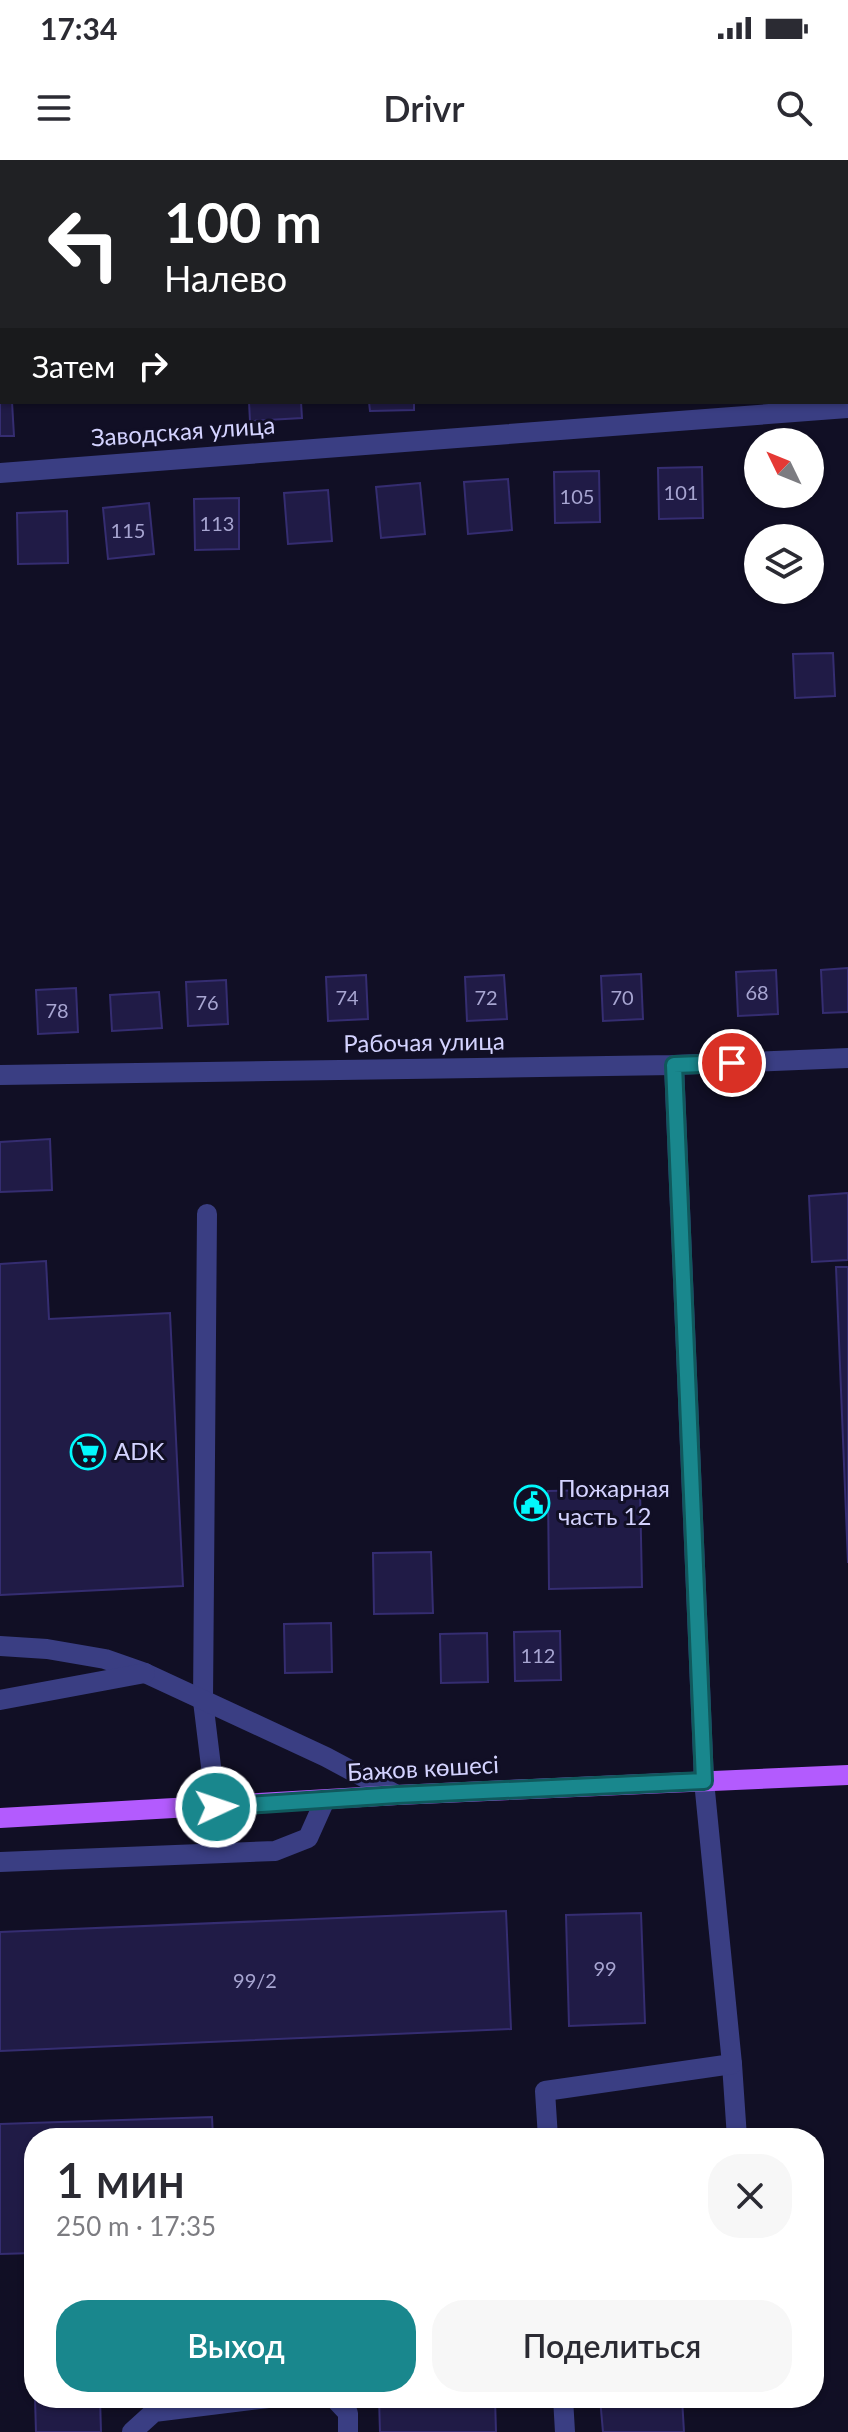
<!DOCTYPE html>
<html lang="ru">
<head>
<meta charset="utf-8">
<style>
	body { margin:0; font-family:Lato,sans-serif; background:#f7f7f7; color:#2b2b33; height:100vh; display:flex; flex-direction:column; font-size:30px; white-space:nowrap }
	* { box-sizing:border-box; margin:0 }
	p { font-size:26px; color:#7c7c81 }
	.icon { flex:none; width:44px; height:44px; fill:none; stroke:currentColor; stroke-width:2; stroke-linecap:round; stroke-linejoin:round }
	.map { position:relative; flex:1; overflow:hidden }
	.drawer { position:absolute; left:24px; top:1968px; width:800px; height:280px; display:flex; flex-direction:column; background:#fff; border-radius:32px; box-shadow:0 2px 6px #0004 }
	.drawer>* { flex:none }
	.top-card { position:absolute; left:0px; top:0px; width:848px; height:244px; box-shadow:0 2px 6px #0004; background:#202124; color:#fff; overflow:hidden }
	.needle { width:52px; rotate:313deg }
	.fabs { position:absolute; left:744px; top:268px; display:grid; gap:16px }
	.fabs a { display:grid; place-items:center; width:80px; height:80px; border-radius:50%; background:#fff; box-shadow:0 2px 6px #0004; font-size:40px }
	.pin { position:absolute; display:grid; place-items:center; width:68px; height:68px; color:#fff; margin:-34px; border:4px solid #fff; border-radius:50%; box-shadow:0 2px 8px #0007 }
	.me { position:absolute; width:88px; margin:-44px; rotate:87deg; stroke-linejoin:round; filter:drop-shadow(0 0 6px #0008) }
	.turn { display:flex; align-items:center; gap:28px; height:168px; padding:0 32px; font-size:36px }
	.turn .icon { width:104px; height:104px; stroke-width:2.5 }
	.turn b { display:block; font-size:56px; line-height:68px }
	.then { display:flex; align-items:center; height:76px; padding:0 32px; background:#0003; gap:16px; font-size:30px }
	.round { display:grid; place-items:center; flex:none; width:84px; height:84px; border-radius:32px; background:#f7f7f7 }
	.headline { display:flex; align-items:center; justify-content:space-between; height:136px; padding:0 32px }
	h1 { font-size:48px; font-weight:600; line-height:60px }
	.cta { display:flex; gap:16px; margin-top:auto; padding:16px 32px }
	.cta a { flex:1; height:92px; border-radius:32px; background:#19878d; color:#fff; font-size:32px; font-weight:600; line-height:92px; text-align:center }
	.cta a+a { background:#f7f7f7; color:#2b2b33 }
	.status { display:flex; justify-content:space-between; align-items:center; height:56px; padding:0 40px; background:#fff; direction:ltr }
	.status svg { height:22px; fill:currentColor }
	header { display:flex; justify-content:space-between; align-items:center; height:104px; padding:0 32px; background:#fff; font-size:36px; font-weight:600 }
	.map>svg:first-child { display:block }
	.building { fill:#201b46; stroke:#352d71; stroke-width:2 }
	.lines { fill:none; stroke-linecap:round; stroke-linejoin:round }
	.minor { stroke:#3a3e83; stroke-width:20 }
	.major { stroke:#b35bfe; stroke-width:20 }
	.route-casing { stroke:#10585c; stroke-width:20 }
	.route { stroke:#19878d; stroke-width:14 }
	.labels { text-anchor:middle; stroke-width:6; stroke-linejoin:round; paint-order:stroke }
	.number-label { font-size:20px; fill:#a7a5d1 }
	.street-label { font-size:24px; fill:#d4d3ff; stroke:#110f25 }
	.poi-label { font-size:24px; fill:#d4d3ff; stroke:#110f25; text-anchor:start }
</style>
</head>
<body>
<div class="status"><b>17:34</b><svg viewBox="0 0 49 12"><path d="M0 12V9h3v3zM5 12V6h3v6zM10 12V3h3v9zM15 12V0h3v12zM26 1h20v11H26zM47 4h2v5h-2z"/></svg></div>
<header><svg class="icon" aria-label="menu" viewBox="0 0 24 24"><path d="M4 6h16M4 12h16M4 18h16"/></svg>Drivr<svg class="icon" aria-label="search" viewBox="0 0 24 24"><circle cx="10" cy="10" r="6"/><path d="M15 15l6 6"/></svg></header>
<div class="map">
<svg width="848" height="2272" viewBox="0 0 848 2272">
	<rect width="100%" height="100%" fill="#110f25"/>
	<g class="building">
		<path d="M0,228L2,242H12L14,276H0Z"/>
		<path d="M249,242H301L302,258L250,261Z"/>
		<path d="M369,242H414V250L370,251Z"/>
		<path d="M702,307L703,358L659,359L658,308Z"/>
		<path d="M599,311L600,362L555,363L554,312Z"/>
		<path d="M508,319L512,370L468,374L464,322Z"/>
		<path d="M420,323L425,374L381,378L376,327Z"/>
		<path d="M328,330L332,381L288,384L284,333Z"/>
		<path d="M239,338V389L195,390L194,339Z"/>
		<path d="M149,343L154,394L108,399L103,348Z"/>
		<path d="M67,351L68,403L18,404L17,353Z"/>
		<path d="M833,493L835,536L795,538L793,494Z"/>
		<path d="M848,808V852L823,853L821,810Z"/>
		<path d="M776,810L778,854L738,856L736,812Z"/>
		<path d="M641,814L643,859L603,861L601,816Z"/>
		<path d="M366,815L368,859L328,861L326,817Z"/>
		<path d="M504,815L507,859L467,861L465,817Z"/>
		<path d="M226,820L228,864L188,866L186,822Z"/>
		<path d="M76,828L78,872L38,874L36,830Z"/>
		<path d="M159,832L162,868L112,871L110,835Z"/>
		<path d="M50,979L52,1030L0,1032V982Z"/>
		<path d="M848,1033V1100L812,1102L809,1036Z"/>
		<path d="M46,1101L49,1159L170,1153L183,1426L0,1435V1104Z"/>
		<path d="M836,1107H848V1403Z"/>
		<path d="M640,1329L642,1427L549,1429L548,1331Z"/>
		<path d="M431,1392L433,1453L374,1454L373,1393Z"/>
		<path d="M331,1463L332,1512L285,1513L284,1464Z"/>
		<path d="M560,1471L561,1520L515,1521L514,1472Z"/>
		<path d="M487,1473L488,1522L441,1523L440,1474Z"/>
		<path d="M506,1751L511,1869L0,1891V1772Z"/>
		<path d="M641,1753L645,1863L569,1866L566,1755Z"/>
		<path d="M212,1957L213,1978H34V2093L0,2094V1964Z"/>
		<path d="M503,1969V1978H216Z"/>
		<path d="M35,2238H100L101,2272H36Z"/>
		<path d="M379,2238H495L496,2272H380Z"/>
		<path d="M600,2238H682L684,2272H603Z"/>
	</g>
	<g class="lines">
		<g class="minor">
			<path d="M318,0L322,2"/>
			<path d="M0,313L848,248"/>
			<path d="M0,915L674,905L848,898"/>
			<path d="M207,1054L203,1541L216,1647"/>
			<path d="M0,1486L47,1489L105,1499L145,1513L326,1597L397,1635"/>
			<path d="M0,1540L145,1513"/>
			<path d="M0,1702L275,1691L308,1678L325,1640"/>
			<path d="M732,1904L737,1978"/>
			<path d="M548,1978L545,1931L732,1904L704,1621L674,905"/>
			<path d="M334,2238L348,2253V2272"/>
			<path d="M563,2238L565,2272"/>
			<path d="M132,2272L154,2252L268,2238"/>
		</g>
		<path class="major" d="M0,1658L397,1635L848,1615"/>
	</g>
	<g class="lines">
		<g class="route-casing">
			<path id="route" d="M216,1647L397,1635L704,1621L674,905L732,903"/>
		</g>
		<use href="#route" class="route"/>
	</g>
	<defs>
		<g id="supermarket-ring" transform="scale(1.8)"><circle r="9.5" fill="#110f25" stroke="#02f8fc" stroke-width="1.5"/><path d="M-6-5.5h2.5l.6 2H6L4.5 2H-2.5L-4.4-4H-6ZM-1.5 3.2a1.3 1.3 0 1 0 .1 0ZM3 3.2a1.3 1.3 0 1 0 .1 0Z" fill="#02f8fc"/></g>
		<g id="civic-ring" transform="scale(1.8)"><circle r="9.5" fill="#110f25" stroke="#02f8fc" stroke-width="1.5"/><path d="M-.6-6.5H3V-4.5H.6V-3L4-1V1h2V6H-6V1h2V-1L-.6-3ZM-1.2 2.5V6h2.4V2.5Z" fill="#02f8fc"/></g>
	</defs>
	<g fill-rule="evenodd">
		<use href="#supermarket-ring" x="88" y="1292"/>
		<use href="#civic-ring" x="532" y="1343"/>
	</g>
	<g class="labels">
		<g class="number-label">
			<text x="681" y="340">101</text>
			<text x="577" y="344">105</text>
			<text x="217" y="371">113</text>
			<text x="128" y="378">115</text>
			<text x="757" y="840">68</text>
			<text x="347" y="845">74</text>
			<text x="486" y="845">72</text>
			<text x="622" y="845">70</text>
			<text x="207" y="850">76</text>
			<text x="57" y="858">78</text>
			<text x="538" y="1503">112</text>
			<text x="605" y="1816">99</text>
			<text x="255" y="1828">99/2</text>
		</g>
		<g class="street-label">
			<text transform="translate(183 272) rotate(-4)" y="8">Заводская улица</text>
			<text transform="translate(424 883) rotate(-1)" y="8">Рабочая улица</text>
			<text transform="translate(423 1609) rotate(-3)" y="8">Бажов көшесі</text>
		</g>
		<g class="poi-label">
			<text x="114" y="1300">ADK</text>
			<text x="558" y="1337">Пожарная<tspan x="558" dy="28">часть 12</tspan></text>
		</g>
	</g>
</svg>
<div class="fabs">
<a><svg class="needle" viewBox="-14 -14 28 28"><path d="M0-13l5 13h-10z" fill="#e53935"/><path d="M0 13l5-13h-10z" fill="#7c7c81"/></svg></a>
<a><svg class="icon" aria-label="layers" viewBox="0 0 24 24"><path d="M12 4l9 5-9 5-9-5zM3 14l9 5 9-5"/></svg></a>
</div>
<div class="pin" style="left:732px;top:903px;background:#d93025"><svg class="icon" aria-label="arrive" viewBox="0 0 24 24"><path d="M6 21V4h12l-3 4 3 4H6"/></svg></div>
<svg class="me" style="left:216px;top:1647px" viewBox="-20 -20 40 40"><circle r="17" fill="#19878d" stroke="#fff" stroke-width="3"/><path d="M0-11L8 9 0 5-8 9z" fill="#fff"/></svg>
<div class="top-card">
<div class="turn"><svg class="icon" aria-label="left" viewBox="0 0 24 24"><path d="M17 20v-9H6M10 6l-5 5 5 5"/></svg><div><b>100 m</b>Налево</div></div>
<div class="then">Затем<svg class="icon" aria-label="right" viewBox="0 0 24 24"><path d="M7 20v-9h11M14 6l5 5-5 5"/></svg></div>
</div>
<section class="drawer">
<div class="headline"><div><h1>1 мин</h1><p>250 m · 17:35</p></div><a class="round"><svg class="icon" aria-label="close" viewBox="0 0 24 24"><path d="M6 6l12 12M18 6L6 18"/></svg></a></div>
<div class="cta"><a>Выход</a><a>Поделиться</a></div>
</section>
</div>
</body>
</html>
